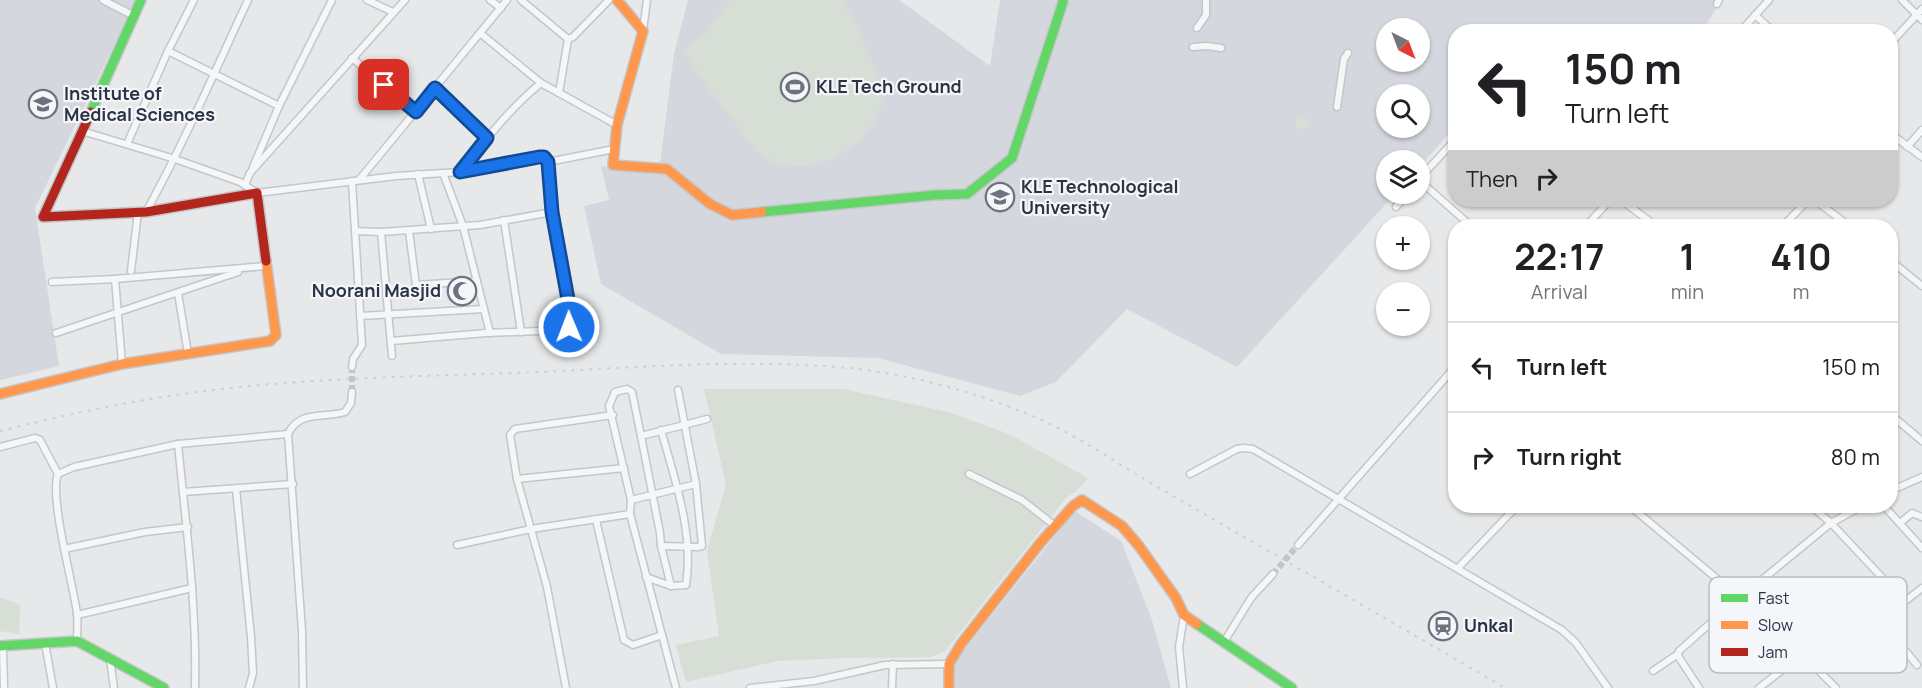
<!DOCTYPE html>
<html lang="en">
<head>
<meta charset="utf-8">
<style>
	body { margin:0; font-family:Manrope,sans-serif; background:#f6f6f6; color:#202124; height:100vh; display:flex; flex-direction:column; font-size:22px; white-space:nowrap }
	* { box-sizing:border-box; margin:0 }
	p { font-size:20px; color:#757577 }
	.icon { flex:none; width:33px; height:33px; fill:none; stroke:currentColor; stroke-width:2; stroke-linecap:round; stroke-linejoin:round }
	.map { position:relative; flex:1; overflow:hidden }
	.side { position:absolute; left:1448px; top:219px; width:450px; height:294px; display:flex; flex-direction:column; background:#fff; border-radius:24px; box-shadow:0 2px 4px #0004 }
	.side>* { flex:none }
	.top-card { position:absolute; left:1448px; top:24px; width:450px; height:183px; border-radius:24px; box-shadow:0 2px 4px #0004; background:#fff; color:#202124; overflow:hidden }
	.needle { width:39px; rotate:138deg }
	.fabs { position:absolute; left:1376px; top:18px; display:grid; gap:12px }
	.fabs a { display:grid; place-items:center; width:54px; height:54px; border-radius:50%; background:#fff; box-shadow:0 2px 4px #0004; font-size:30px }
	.pin { position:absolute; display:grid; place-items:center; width:51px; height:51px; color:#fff; margin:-26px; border-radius:12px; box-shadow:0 3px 9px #0006 }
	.me { position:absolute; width:66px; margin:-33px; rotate:359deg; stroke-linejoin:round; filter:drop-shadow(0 0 4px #0008) }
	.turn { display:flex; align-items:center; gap:21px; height:126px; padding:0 18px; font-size:27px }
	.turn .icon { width:78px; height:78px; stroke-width:2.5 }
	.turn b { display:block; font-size:42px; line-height:51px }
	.then { display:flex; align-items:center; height:57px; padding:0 18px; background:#0003; gap:12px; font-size:22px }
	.eta { display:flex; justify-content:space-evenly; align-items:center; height:102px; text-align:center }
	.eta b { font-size:36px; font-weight:700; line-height:42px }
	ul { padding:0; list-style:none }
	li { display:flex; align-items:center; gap:18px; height:90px; padding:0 18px; border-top:2px solid #e0e0e0 }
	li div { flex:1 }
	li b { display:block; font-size:22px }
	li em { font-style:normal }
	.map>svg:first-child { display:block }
	.built { fill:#d4d7dd; fill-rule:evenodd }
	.green { fill:#d6ded6 }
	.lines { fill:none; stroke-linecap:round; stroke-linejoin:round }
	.street-tunnel { stroke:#c1c4c9; stroke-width:6; stroke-dasharray:6 3; stroke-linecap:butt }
	.street-casing { stroke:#c4c6c8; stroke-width:9 }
	.fast-casing { stroke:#c4c6c8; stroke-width:12 }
	.slow-casing { stroke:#c4c6c8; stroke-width:12 }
	.jam-casing { stroke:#c4c6c8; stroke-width:12 }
	.street { stroke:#f5f6f7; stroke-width:6 }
	.fast { stroke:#63d668; stroke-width:9 }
	.slow { stroke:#ff974d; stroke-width:9 }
	.jam { stroke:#b3261e; stroke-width:9 }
	.rail { stroke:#cecfd2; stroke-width:2; stroke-dasharray:3 6; stroke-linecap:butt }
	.route-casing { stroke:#114b97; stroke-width:15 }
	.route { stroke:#1a73e8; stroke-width:10 }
	.labels { text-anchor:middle; stroke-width:4.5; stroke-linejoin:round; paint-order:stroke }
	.poi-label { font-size:18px; font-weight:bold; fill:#2b3445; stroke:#f4f6f9; text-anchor:start }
	.key { fill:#f4f6f9; stroke:#b8bcc3; stroke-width:1.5 }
	.key-label { font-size:16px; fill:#2b3445 }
</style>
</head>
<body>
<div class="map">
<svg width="1922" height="688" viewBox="0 0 1922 688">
	<rect width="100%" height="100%" fill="#e6e8ea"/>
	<g class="built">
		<path d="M0,0H136L35,208L59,366L0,380Z"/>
		<path d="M688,0H899L990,66L1000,0H1722L1706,24L1709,31L1455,32V127L1419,167V160H1386V194H1395L1237,367L1127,309L1056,382L1020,396L878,358L721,354L601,284L584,206L609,200L601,166L659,172L674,54ZM1386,28H1419V62H1386ZM1386,94H1419V128H1386Z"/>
		<path d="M1075,511L1121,541L1151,617L1171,688H953V664Z"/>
	</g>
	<g class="green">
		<path d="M731,0H842L854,20L886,93L875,122L857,144L834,159L806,166L778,165L755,151L733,119L713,96L683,51L706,32L712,22Z"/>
		<circle cx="1302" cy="123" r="7"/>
		<path d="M704,389H843L948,412L1009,434L1088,478L1076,491L1066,498L945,651L931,657L843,658L777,661L686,682L676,645L719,636L707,551L726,484Z"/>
		<path d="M0,597L20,605L19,634L0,631Z"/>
	</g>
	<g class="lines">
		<g class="street-tunnel">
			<path d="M352,367V392"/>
			<path d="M1273,574L1298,545"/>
		</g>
		<g class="street-casing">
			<g id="street">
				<path d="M103,0L134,16"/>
				<path d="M367,0L393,12"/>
				<path d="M490,0L501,8"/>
				<path d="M521,0L568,39L573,37L609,0"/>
				<path d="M1902,0L1922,20"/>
				<path d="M1717,4L1719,0"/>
				<path d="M1755,15L1774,32"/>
				<path d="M1197,28L1206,15V0"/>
				<path d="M643,30L647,0"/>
				<path d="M1740,32L1769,0"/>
				<path d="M480,33L541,83"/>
				<path d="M1890,44L1922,9"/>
				<path d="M1193,47L1207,46L1221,48"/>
				<path d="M168,51L279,106"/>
				<path d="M352,58L416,112"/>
				<path d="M435,88L487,138"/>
				<path d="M559,93L568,39"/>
				<path d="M1337,107L1344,59L1348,53"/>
				<path d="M82,131L175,159L240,182L257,193L396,176L460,172L539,157H544L548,162L552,212L480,225L381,232"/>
				<path d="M1890,133L1922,157"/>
				<path d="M127,144L168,51L194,0"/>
				<path d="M1907,147L1922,130"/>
				<path d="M548,162L614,149"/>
				<path d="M253,167L279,106L332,0"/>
				<path d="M460,172C485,141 510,108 541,83L617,125"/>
				<path d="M443,173L463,226L490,333"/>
				<path d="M418,174L431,229"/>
				<path d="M1419,179L1455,140"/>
				<path d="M359,180L507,0"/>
				<path d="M1419,180L1471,226"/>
				<path d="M245,185L250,173L405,0"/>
				<path d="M1621,200L1656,226"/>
				<path d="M1815,200L1849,226"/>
				<path d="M1396,207L1407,194"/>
				<path d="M146,212C184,143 215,71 248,0"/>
				<path d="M504,220L521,332"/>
				<path d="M1586,226L1610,200"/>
				<path d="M1783,226L1808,200"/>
				<path d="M355,231L381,232L392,356"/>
				<path d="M409,231L416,285L477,281"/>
				<path d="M1890,260L1922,286"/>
				<path d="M131,271L138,212"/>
				<path d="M52,282L115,279"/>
				<path d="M178,293L188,354"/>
				<path d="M360,316L484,309"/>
				<path d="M56,333L238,272"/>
				<path d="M391,341L486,333L564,330L572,321L552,212"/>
				<path d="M122,364L115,279L266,266"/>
				<path d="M352,367L353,359L362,345L352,181"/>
				<path d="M1890,414L1922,441"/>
				<path d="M661,430C675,480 694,533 686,585L671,586"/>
				<path d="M641,436L660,533L661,546L671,586L646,577"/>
				<path d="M178,444C186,526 197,606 195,688"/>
				<path d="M0,447L35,438L40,440L58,474"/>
				<path d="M969,474L1022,500L1055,526"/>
				<path d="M1190,474L1237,449L1243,448L1253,449L1562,630L1576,643L1608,688"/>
				<path d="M517,479L624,468"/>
				<path d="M236,489L251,637L253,673L249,688"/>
				<path d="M1890,491L1922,477"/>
				<path d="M183,492L293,484"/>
				<path d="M631,500L609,406L615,392L627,389L632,392L641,436L707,419"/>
				<path d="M1630,506L1740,598"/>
				<path d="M1884,506L1922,548"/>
				<path d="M630,514L631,500L696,484L678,390"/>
				<path d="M596,520L624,640L633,645L662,635"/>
				<path d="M1900,523L1912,513L1922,517"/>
				<path d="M457,545L531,529L630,514L676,688"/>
				<path d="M1298,545L1455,367"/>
				<path d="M661,546L698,547L702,546L696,484"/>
				<path d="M64,549L145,532L188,527"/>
				<path d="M1458,568L1517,506"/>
				<path d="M1867,604L1917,665"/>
				<path d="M1723,612L1776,674"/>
				<path d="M77,615L192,588"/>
				<path d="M1881,620L1922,588"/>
				<path d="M77,641C77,632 78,622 77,613C73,584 49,496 58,474L74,467L178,444L288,434"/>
				<path d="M1224,642L1251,598L1273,574"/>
				<path d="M45,643L53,688"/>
				<path d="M3,647L4,688"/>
				<path d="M1802,654L1836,688"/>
				<path d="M110,659L114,688"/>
				<path d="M1653,671L1678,654"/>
				<path d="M303,688L302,631L288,434C300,409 324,419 345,412L351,403L352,392"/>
				<path d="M566,688L547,587L517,479L510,435L515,429L613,415"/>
				<path d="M750,688L814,681L885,665L949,664"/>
				<path d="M892,688L893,664"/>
				<path d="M1183,688L1179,647L1184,615"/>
				<path d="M1699,688L1678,656L1679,651L1723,612L1831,523L1862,506"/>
				<path d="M1759,688L1890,586L1831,523L1811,506"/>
			</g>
		</g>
		<g class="fast-casing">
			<g id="fast">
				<path d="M91,112L141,0"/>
				<path d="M762,212L935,195L967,194L1012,158L1063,2"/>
				<path d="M1197,624L1292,688"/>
				<path d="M0,646L77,641L164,688"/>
			</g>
		</g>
		<g class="slow-casing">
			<g id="slow">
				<path d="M617,0L643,31L617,125L613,165L667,169L710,204L732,215L762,212"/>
				<path d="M0,394L122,364L270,341L276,335L266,261"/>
				<path d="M949,688V664L961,644L1041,542L1073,506L1082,500L1122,526L1139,546L1176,598L1184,615L1197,624"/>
			</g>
		</g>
		<g class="jam-casing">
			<path id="jam" d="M91,112L43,217L146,212L257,193L266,261"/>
		</g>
		<use href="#street" class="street"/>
		<use href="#fast" class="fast"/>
		<use href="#slow" class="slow"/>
		<use href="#jam" class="jam"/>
		<path class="rail" d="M0,431C54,418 109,405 164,397C287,377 414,377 539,372C645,367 752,358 858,369C910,375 971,391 1020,411C1073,431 1117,464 1166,492C1279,557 1392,622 1505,688"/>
	</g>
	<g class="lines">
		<g class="route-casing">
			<path id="route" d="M384,85L416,112L435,88L487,138L460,172L539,157H544L548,162L552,212L572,321L569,327"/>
		</g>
		<use href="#route" class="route"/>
	</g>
	<defs>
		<g id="stadium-ring" transform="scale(1.5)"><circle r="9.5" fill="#f4f6f9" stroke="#6c737f" stroke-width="1.5"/><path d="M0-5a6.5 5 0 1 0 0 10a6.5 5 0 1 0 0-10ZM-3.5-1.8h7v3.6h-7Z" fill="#6c737f"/></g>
		<g id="university-ring" transform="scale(1.5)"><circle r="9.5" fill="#f4f6f9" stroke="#6c737f" stroke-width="1.5"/><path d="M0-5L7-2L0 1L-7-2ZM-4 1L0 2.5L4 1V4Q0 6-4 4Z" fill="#6c737f"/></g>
		<g id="mosque-ring" transform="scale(1.5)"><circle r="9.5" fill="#f4f6f9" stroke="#6c737f" stroke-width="1.5"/><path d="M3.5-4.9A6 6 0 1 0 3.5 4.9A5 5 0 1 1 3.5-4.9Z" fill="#6c737f"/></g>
		<g id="station-ring" transform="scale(1.5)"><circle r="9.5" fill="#f4f6f9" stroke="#6c737f" stroke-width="1.5"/><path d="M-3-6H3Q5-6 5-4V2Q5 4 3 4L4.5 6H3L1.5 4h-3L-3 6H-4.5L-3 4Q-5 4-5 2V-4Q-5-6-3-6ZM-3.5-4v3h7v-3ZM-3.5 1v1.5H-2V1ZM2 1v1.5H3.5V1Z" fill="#6c737f"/></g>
	</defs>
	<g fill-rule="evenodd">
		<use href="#stadium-ring" x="795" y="87"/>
		<use href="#university-ring" x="43" y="104"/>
		<use href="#university-ring" x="1000" y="197"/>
		<use href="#mosque-ring" x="462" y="291"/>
		<use href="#station-ring" x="1443" y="626"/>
	</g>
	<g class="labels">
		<g class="poi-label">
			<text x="816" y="93">KLE Tech Ground</text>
			<text x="64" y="100">Institute of<tspan x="64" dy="21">Medical Sciences</tspan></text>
			<text x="1021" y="193">KLE Technological<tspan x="1021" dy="21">University</tspan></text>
			<text x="441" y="297" text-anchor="end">Noorani Masjid</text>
			<text x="1464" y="632">Unkal</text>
		</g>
	</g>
	<rect x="1709" y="577" width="198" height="96" rx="9" class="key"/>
	<rect x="1721" y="594" width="27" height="8" fill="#63d668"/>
	<rect x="1721" y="621" width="27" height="8" fill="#ff974d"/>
	<rect x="1721" y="648" width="27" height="8" fill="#b3261e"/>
	<g class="key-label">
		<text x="1758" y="604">Fast</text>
		<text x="1758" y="631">Slow</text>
		<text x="1758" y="658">Jam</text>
	</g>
</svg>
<div class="fabs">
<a><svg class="needle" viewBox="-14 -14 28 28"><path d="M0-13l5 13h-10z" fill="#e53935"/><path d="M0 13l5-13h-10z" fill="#757577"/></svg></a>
<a><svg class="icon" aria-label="search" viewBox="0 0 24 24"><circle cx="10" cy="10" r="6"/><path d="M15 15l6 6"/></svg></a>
<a><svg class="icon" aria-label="layers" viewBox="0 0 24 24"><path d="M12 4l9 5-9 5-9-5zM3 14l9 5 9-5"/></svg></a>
<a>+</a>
<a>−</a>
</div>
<div class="pin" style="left:384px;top:85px;background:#d93025"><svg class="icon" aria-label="arrive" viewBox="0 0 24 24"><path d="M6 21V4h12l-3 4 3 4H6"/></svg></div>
<svg class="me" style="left:569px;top:327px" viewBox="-20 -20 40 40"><circle r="17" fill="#1a73e8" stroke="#fff" stroke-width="3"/><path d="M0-11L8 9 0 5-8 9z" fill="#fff"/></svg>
<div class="top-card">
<div class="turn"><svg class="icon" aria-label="left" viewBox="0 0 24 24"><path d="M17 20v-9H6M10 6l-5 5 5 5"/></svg><div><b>150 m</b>Turn left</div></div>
<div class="then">Then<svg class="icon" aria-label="right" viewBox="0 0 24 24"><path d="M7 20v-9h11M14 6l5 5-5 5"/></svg></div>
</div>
<section class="side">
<div class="eta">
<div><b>22:17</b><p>Arrival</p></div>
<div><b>1</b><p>min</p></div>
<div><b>410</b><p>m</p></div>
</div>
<ul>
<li><svg class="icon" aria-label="left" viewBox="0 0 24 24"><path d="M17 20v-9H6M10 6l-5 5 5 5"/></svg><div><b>Turn left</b></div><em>150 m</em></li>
<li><svg class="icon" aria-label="right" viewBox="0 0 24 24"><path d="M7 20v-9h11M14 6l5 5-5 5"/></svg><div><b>Turn right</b></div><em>80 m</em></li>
</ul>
</section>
</div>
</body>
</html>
